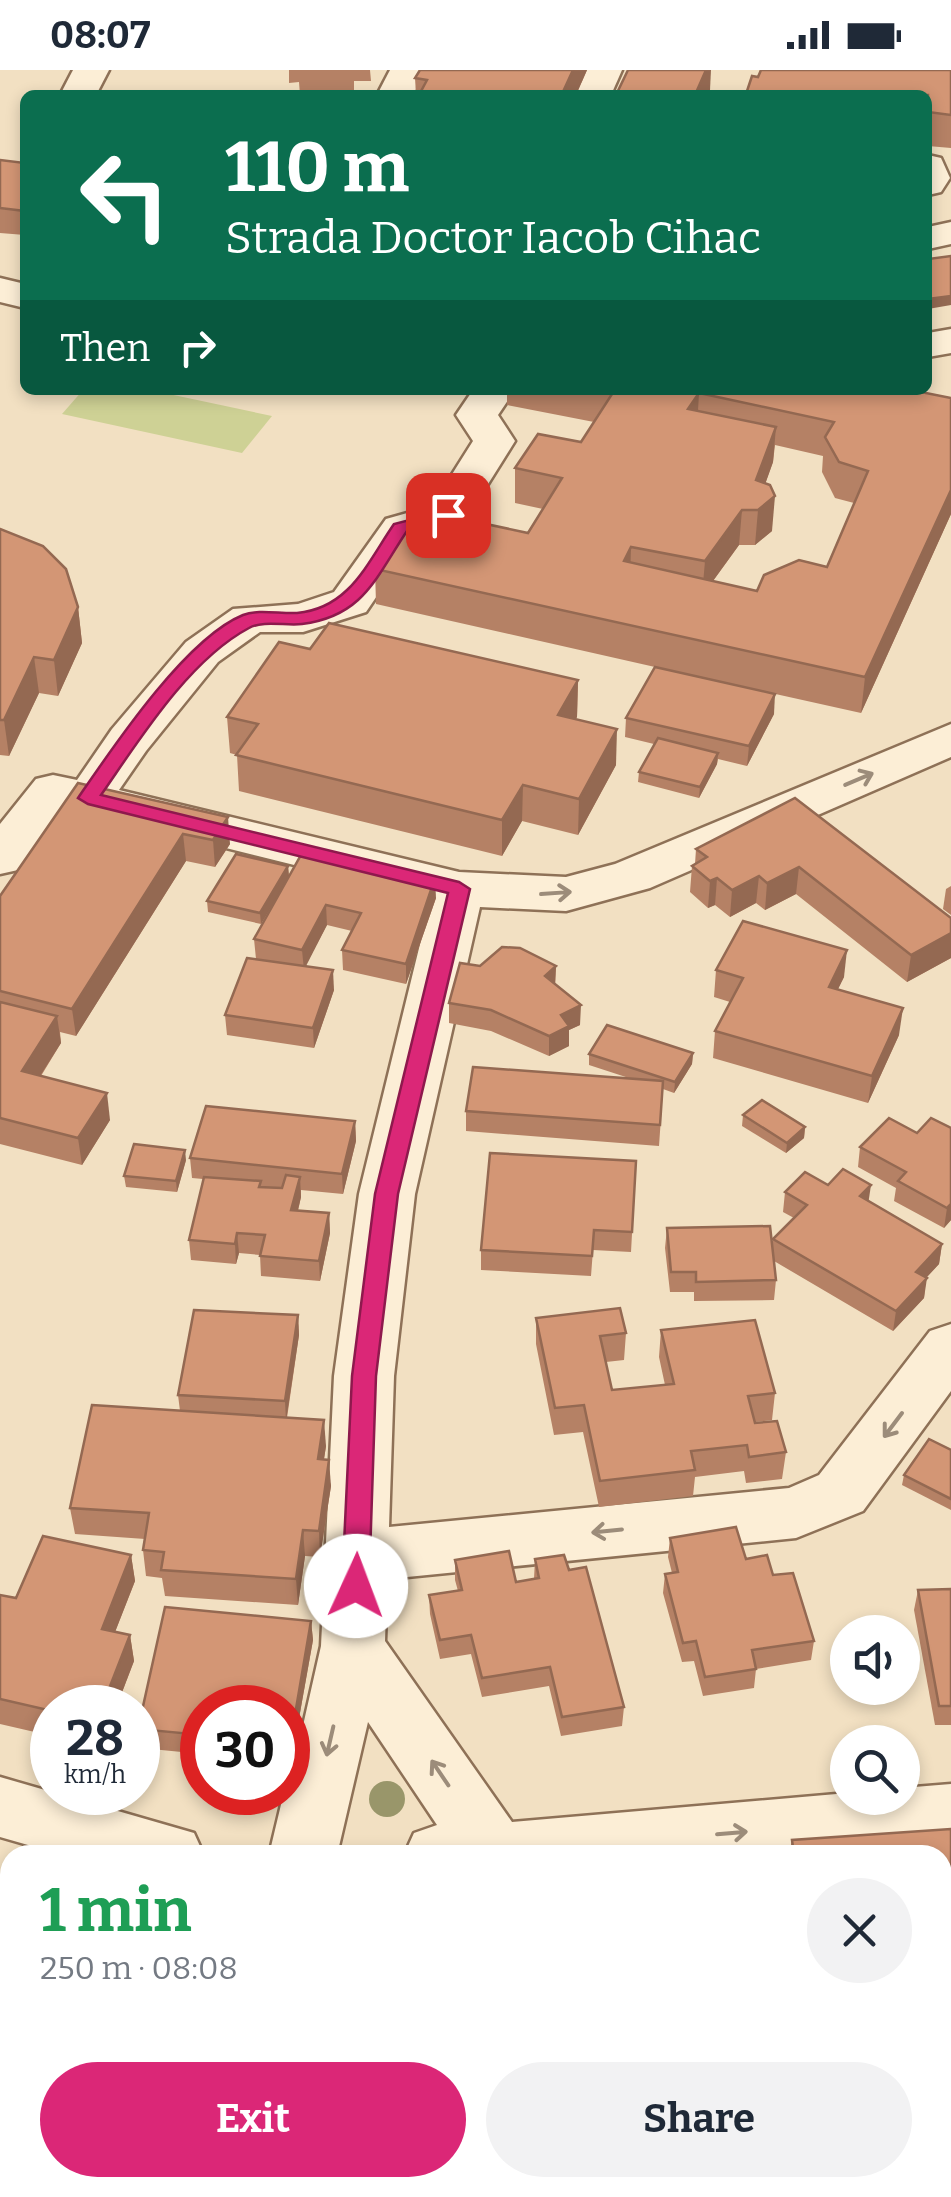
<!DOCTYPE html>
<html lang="en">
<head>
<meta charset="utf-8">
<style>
	body { margin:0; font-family:Bitter,serif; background:#f2f2f3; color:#1f2937; height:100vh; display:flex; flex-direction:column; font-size:38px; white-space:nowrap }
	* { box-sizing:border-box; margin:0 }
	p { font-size:32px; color:#747a83 }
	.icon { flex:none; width:55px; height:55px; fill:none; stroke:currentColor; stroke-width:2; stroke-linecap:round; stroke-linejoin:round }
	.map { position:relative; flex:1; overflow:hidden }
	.side { position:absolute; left:0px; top:1775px; width:952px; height:352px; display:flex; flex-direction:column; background:#fff; border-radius:30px 30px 0 0; box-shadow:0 5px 15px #0003 }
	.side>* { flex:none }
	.guide { position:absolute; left:20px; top:20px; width:912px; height:305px; border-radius:15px; box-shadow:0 5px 15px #0003; background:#0b6e4f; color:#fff; overflow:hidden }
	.tools { position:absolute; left:830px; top:1545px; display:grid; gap:20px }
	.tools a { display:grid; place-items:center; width:90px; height:90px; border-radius:50%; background:#fff; box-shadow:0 5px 15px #0003; font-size:50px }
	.speed { position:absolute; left:30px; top:1615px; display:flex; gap:20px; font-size:50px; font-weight:700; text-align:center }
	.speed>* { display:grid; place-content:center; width:130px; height:130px; border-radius:50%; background:#fff; box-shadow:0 5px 15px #0003; line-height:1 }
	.speed small { font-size:25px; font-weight:400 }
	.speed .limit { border:15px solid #d22; background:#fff; color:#111 }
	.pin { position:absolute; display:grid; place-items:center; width:85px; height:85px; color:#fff; margin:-42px; border-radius:20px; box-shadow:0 5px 15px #0006 }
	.me { position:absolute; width:110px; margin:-55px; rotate:2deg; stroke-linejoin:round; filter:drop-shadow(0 0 8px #0008) }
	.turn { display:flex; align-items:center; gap:35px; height:210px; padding:0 40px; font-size:45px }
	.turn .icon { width:130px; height:130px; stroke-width:2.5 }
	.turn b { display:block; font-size:70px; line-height:85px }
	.then { display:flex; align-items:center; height:95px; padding:0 40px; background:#0003; gap:20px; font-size:38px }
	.round { display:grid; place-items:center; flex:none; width:105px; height:105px; border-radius:52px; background:#f2f2f3 }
	.head { display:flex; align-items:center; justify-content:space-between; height:170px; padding:0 40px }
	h1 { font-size:60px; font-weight:700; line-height:75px; color:#1e9e55 }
	.button { display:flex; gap:20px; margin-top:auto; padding:20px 40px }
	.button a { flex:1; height:115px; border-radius:60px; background:#db2777; color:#fff; font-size:40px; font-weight:700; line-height:115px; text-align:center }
	.button a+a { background:#f2f2f3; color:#1f2937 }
	.status { display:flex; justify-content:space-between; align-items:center; height:70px; padding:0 50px; background:#fff; direction:ltr }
	.status svg { height:28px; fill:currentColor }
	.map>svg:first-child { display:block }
	.green { fill:#ced195 }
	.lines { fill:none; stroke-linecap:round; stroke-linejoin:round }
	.minor-casing { stroke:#8e7157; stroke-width:5 }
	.minor { fill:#fceed6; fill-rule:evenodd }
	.tree { fill:#99966a }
	.wall { fill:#b58165; fill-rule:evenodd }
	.shaded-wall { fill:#946952 }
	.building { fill:#d39675; stroke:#946952; stroke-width:2.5; fill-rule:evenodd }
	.oneway { stroke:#9c8c7a }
	.route { fill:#db2777; stroke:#8e194d; stroke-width:2.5 }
</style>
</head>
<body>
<div class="status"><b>08:07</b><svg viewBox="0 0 49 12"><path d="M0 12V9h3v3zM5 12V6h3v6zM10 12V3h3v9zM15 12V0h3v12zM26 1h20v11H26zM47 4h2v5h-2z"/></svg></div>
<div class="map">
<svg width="951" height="2127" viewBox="0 0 951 2127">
	<rect width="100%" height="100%" fill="#f2e0c2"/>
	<path class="green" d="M83,320H150L272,346L242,383L62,344Z"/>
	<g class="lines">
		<g class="minor-casing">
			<g id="minor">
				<path d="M73,0H109L96,25H60Z"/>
				<path d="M390,0H426L413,25H377Z"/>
				<path d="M586,0H622L611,25H575Z"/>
				<path d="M928,85L941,88L950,108L941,122L928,125Z"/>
				<path d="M951,152V174L928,179V157Z"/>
				<path d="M0,208L25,214V238L0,232Z"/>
				<path d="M951,259V283L928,287V263Z"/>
				<path d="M473,320H515L498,345L515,371L463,454L417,467L366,542L303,562H260L218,592L146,681L119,720L459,802L566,807L615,794L951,654V687L650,818L566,841L480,837L415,1124L394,1306L389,1457L789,1418L819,1405L930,1261L951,1254V1321L863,1441L796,1468L387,1509L385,1571L512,1752L848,1723V1728H902V1718L951,1714V1774L827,1785H404L414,1763L437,1755L368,1652L337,1785H269L284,1722H288L321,1576L334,1306L359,1124L431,829L65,738L18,800L0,804V754L36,709L53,705L77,710L112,659L186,572L233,539L298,534L334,522L386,449L432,436L473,371L456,345Z"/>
				<path d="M0,1707L194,1763L204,1785H63L0,1767Z"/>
				<path d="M951,1947V2015L942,2016V1948Z"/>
				<path d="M942,2044L951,2047V2120L942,2116Z"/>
				<path d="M609,2118H683L687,2127H613Z"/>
			</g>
		</g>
		<use href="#minor" class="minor"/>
	</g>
	<circle class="tree" cx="387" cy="1729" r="18"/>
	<g class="wall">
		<path d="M289,0H370L371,11H354V25H300L299,12L289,13Z"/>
		<path d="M587,0L576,25H416L415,8Z"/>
		<path d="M760,0H951V78L928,76V25H745L758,7Z"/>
		<path d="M0,90L25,93V165L0,163Z"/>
		<path d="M507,320H911L951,328V444L861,643L703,608L774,644L747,696L718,689L717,694L699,728L638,712L639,702L654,674L625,667L626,648L655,597L376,534L375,499L528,463L543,439L515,433V398L581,372L594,352L507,335ZM775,375L823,386L822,402L835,428L854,433L827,497L757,521L713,511L739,475H755L772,461L765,414L773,392Z"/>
		<path d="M0,459L78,537L82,573L58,626L39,623L9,686L0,685Z"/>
		<path d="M310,579L578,610L577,647L575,649L616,695L578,765L522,751L502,786L239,721L237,685L230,683L227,647Z"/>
		<path d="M78,713L230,774L215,797L186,791L76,966L60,962L61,973L41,1006L110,1050L82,1095L0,1074V826Z"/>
		<path d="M795,728L951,848V888L907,912L796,824L765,840L756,833L730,847L715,835L708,838L690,822L692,796L695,794L696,779Z"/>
		<path d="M306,776L436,828L406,914L343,900L342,880L352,861L327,855L305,896L334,920L314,978L227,965L225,945L256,889L254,869Z"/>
		<path d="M288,796L289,807L261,854L208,842L207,831Z"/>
		<path d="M951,816V845L943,839L946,819Z"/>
		<path d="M480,896H556L555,915L580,955L569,960V976L549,986L491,961L449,953V933Z"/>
		<path d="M716,900L844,907L837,920L899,965L868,1033L713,988L715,961L730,932L714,927Z"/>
		<path d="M693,983L692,994L674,1023L663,1019L659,1076L466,1061V1041L632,1009L589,995V984Z"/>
		<path d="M743,1045L805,1057L804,1068L786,1083L742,1056Z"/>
		<path d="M931,1048L951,1150L944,1158L894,1131L896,1118L858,1097L860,1077L917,1063Z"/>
		<path d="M355,1051L356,1071L343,1124L301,1120V1127L298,1141L329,1143L330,1163L320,1211L261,1206L260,1185L239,1183L236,1194L191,1190L189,1170L203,1109L192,1108L190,1088Z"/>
		<path d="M186,1090L177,1122L126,1117L124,1106Z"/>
		<path d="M636,1091L631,1182L593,1180L591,1206L481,1200V1180Z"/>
		<path d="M828,1115L869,1131L942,1174L939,1194L926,1208L924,1228L893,1261L774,1191L776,1210L774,1230L694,1231V1222H670L665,1178L667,1158L772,1176L773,1169L794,1148L783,1142L785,1122Z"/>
		<path d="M298,1245L299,1265L287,1348L326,1376L324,1389L331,1416L320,1487L305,1486L298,1535L165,1526L162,1508L146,1506L143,1480L145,1469L75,1464L70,1438L180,1341L178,1325Z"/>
		<path d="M536,1248L626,1263L624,1290L606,1292L612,1320L665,1315L659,1287L661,1260L775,1323L772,1350L755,1352L786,1382L782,1409L746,1413L744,1401L695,1407L693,1426L599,1437L583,1362L554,1365L536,1274Z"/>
		<path d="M951,1380V1440L902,1415L904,1405Z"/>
		<path d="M670,1468L746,1489L773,1505L814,1571L811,1590L756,1599L754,1618L703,1626L694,1591L682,1592L663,1523L665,1504L672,1503L668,1487Z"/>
		<path d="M131,1485L135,1511L115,1562L130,1565L134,1591L116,1638H52V1666L0,1654V1525L16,1528Z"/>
		<path d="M535,1489L569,1500L624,1637L622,1656L561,1666L549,1616L482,1627L471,1584L440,1589L430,1544L429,1525L458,1521L455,1510V1490L516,1512L534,1509Z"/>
		<path d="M951,1519V1655H935L914,1540L918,1520Z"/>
		<path d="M311,1551L313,1570L291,1693H288V1638H202V1684L141,1678L138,1659Z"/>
		<path d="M951,1759V1839H942V1785H789L792,1770Z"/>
		<path d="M156,2118H258L257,2121L174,2127H158Z"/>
		<path d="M732,2118H805L781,2127H737Z"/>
	</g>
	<g class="shaded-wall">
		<path d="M573,0H587L576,25H562Z"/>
		<path d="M706,0H711L710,20L707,25H695Z"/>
		<path d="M951,226V235L928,239V229Z"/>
		<path d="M699,323L697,358L688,339Z"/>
		<path d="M776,357L773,392L756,440V410Z"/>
		<path d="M951,420V444L861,643L865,607Z"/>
		<path d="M775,426L772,461L755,475L758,440Z"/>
		<path d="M742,440L739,475L702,526L705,491Z"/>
		<path d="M631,477L630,512L624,491Z"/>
		<path d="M78,537L82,573L58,626L54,590Z"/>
		<path d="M34,587L39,623L9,686L4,650Z"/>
		<path d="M578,610L577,647L557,681L558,645Z"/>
		<path d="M775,624L774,644L747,696L749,676Z"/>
		<path d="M617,659L616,695L578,765L579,729Z"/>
		<path d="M718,683L717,694L699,728L700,717Z"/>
		<path d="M523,715L522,751L502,786V750Z"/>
		<path d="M228,747L230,774L215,797L213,770Z"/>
		<path d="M183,764L186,791L76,966L72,939Z"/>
		<path d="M288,796L289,807L261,854L260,843Z"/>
		<path d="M799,797L796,824L765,840L767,813Z"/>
		<path d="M759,806L756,833L730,847L732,820Z"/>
		<path d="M435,808L436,828L406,914V894Z"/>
		<path d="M717,808L715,835L708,838L710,811Z"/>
		<path d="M326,835L327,855L304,900L302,880Z"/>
		<path d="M951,863V888L907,912L911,885Z"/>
		<path d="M847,880L844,907L826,944L829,917Z"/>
		<path d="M556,896L555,916L545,906Z"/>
		<path d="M333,900L334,920L314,978L313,958Z"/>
		<path d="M581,935L580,955L569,960V976L549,986V966L561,945Z"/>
		<path d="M903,938L899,965L868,1033L872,1006Z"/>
		<path d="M57,946L61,973L26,1028L22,1001Z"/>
		<path d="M693,983L692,994L674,1023L675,1012Z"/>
		<path d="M107,1023L110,1050L82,1095L78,1068Z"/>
		<path d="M355,1051L356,1071L343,1124L342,1104Z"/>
		<path d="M805,1057L804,1068L786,1083L787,1073Z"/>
		<path d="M185,1080L186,1090L177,1122L176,1111Z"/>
		<path d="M300,1107L301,1127L293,1160L291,1140Z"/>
		<path d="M871,1115L868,1135L860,1126Z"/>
		<path d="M951,1134V1150L944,1158L947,1138Z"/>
		<path d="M329,1143L330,1163L320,1211L319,1191Z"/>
		<path d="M237,1163L239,1183L236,1194L235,1174Z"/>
		<path d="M942,1174L939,1194L913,1222L916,1202Z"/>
		<path d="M927,1208L924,1228L893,1261L896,1241Z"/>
		<path d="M298,1245L299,1265L286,1351L285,1331Z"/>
		<path d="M324,1350L326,1376L320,1415L318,1389Z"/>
		<path d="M329,1390L331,1416L320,1487L319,1461Z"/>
		<path d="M303,1460L305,1486L298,1535L296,1509Z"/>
		<path d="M131,1485L135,1511L106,1585L102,1559Z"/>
		<path d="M311,1551L313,1570L291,1693L290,1674Z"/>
		<path d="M130,1565L134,1591L116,1638H109L107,1624Z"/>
		<path d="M85,1619L88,1638H77Z"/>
		<path d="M307,2118H362L322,2127H308Z"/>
		<path d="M765,2118H805L781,2127H745L746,2125Z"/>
	</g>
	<g class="building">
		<path d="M420,0H573L562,24L419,25L427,10L415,8Z"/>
		<path d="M628,0H706L695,25H616Z"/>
		<path d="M761,0H951V45L928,42V25L746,24L752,6L758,7Z"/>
		<path d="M0,90L25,93V141L0,138Z"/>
		<path d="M951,186V226L928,229V189Z"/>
		<path d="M607,320H911L951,328V420L865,607L375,499L416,439L528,463L562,408L515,398L538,364L581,372L614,321ZM699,323L834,352L825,367L839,392L868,401L827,497L799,490L764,505L757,521L624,491L631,477L705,491L742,440H758L775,426L770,415L756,410L776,357L688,339Z"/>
		<path d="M0,459L43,476L66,499L78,537L54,590L34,587L4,650H0Z"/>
		<path d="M329,553L578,610L558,645L617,659L579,729L523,715L502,750L236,685L258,654L227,647L279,572L310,579Z"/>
		<path d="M655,597L775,624L749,676L626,648Z"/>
		<path d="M658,668L718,683L700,717L639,702Z"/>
		<path d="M78,713L228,747L213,770L183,764L72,939L0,921V826Z"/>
		<path d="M795,728L951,848V863L911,885L799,797L767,813L759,806L732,820L717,808L710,811L692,796L707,787L696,779Z"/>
		<path d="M306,776L435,808L406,894L342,880L361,843L326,835L302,880L254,869Z"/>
		<path d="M236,784L288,796L260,843L207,831Z"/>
		<path d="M743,851L847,880L829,917L903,938L872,1006L715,961L743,908L716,900Z"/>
		<path d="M502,877L520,878L556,896L545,906L581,935L561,945L569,956L549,966L491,940L449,933L460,893L480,896Z"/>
		<path d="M247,888L333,900L313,958L225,945Z"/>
		<path d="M0,932L57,946L22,1001L107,1023L78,1068L0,1048Z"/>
		<path d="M607,955L693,983L675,1012L589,984Z"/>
		<path d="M473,997L663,1011L660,1055L466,1041Z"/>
		<path d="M762,1030L805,1057L787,1073L743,1045Z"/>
		<path d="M206,1036L355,1051L342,1104L190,1088Z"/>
		<path d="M889,1048L917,1063L931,1048L951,1058V1134L947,1138L898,1111L906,1102L860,1077Z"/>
		<path d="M134,1074L185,1080L176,1111L124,1106Z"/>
		<path d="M490,1083L636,1091L632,1162L594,1160L592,1186L481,1180Z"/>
		<path d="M843,1099L871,1115L860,1126L942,1174L916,1202L927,1208L896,1241L773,1169L807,1135L785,1122L805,1102L828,1115Z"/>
		<path d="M286,1105L300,1107L291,1140L329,1143L319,1191L260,1186L265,1165L237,1163L235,1174L189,1170L204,1107L261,1111L259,1117L282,1118Z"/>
		<path d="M770,1156L776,1210L696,1212V1202H671L667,1158Z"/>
		<path d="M620,1238L626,1263L600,1266L612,1320L674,1314L661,1260L755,1250L775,1323L748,1326L755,1353L777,1351L786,1382L749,1387L747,1375L691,1381L695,1400L600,1411L584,1335L555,1338L536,1248Z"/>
		<path d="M194,1240L298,1245L285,1331L178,1325Z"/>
		<path d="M92,1335L324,1350L318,1389L329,1390L319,1461L303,1460L296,1509L161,1500L164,1482L143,1480L149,1443L70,1438Z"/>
		<path d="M929,1369L951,1380V1429L904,1405Z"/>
		<path d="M736,1457L746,1489L767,1485L773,1505L793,1503L814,1571L752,1580L756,1599L705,1607L696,1571L683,1573L665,1504L678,1502L670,1468Z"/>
		<path d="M43,1466L131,1485L102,1559L130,1565L107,1624L85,1619L77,1638H52V1641L0,1629V1525L16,1528Z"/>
		<path d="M509,1481L516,1512L539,1508L535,1489L564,1485L569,1500L586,1497L624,1637L562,1647L550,1597L482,1608L471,1565L440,1570L429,1525L462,1520L455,1490Z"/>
		<path d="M951,1519V1636H939L918,1520Z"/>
		<path d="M165,1537L311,1551L290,1674H288V1638H202V1665L138,1659Z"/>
		<path d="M951,1759V1821H942V1785H794L792,1770Z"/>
		<path d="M10,2005V2026H7Z"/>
		<path d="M742,2118H765L746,2125Z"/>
	</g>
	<defs><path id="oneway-shaft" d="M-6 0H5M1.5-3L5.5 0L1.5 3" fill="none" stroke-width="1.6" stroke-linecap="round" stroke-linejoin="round" transform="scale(2.5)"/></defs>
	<g class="oneway">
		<use href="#oneway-shaft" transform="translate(859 709) rotate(-23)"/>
		<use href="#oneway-shaft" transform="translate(556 823) rotate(-4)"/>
		<use href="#oneway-shaft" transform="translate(893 1355) rotate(127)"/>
		<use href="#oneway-shaft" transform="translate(607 1461) rotate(174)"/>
		<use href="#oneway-shaft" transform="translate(330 1671) rotate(103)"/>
		<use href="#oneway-shaft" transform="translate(440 1703) rotate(-124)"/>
		<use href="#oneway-shaft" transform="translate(732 1763) rotate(-5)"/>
	</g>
	<path class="route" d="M448,440L457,445L454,449L407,461C376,507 364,546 302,554C286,556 263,550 249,558C189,590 140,669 101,725L459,812L470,819L398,1124L376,1306L369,1516L365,1524L356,1527L346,1524L342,1516L352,1306L375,1124L448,823L88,734L78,728C113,677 186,568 243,545C258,539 280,544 297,543C350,538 367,493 394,454Z"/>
</svg>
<div class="tools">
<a><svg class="icon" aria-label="sound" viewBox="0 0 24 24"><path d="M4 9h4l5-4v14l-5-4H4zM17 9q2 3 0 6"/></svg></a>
<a><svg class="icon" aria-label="search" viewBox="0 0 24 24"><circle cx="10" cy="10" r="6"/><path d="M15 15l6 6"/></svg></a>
</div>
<div class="speed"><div>28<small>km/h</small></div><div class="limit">30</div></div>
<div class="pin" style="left:448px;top:445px;background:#d93025"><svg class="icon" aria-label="arrive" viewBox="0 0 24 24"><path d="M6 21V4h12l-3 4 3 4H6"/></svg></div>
<svg class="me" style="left:356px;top:1516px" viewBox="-20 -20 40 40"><circle r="19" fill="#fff"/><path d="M0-13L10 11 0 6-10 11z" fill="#db2777"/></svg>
<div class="guide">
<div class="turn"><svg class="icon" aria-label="left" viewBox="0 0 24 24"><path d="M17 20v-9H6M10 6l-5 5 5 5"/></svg><div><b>110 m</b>Strada Doctor Iacob Cihac</div></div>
<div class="then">Then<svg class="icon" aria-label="right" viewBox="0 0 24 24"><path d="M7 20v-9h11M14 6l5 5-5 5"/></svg></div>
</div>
<section class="side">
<div class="head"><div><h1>1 min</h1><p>250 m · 08:08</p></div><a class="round"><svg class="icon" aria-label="close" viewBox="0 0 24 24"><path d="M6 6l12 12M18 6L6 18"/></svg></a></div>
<div class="button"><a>Exit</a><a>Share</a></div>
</section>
</div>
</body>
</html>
